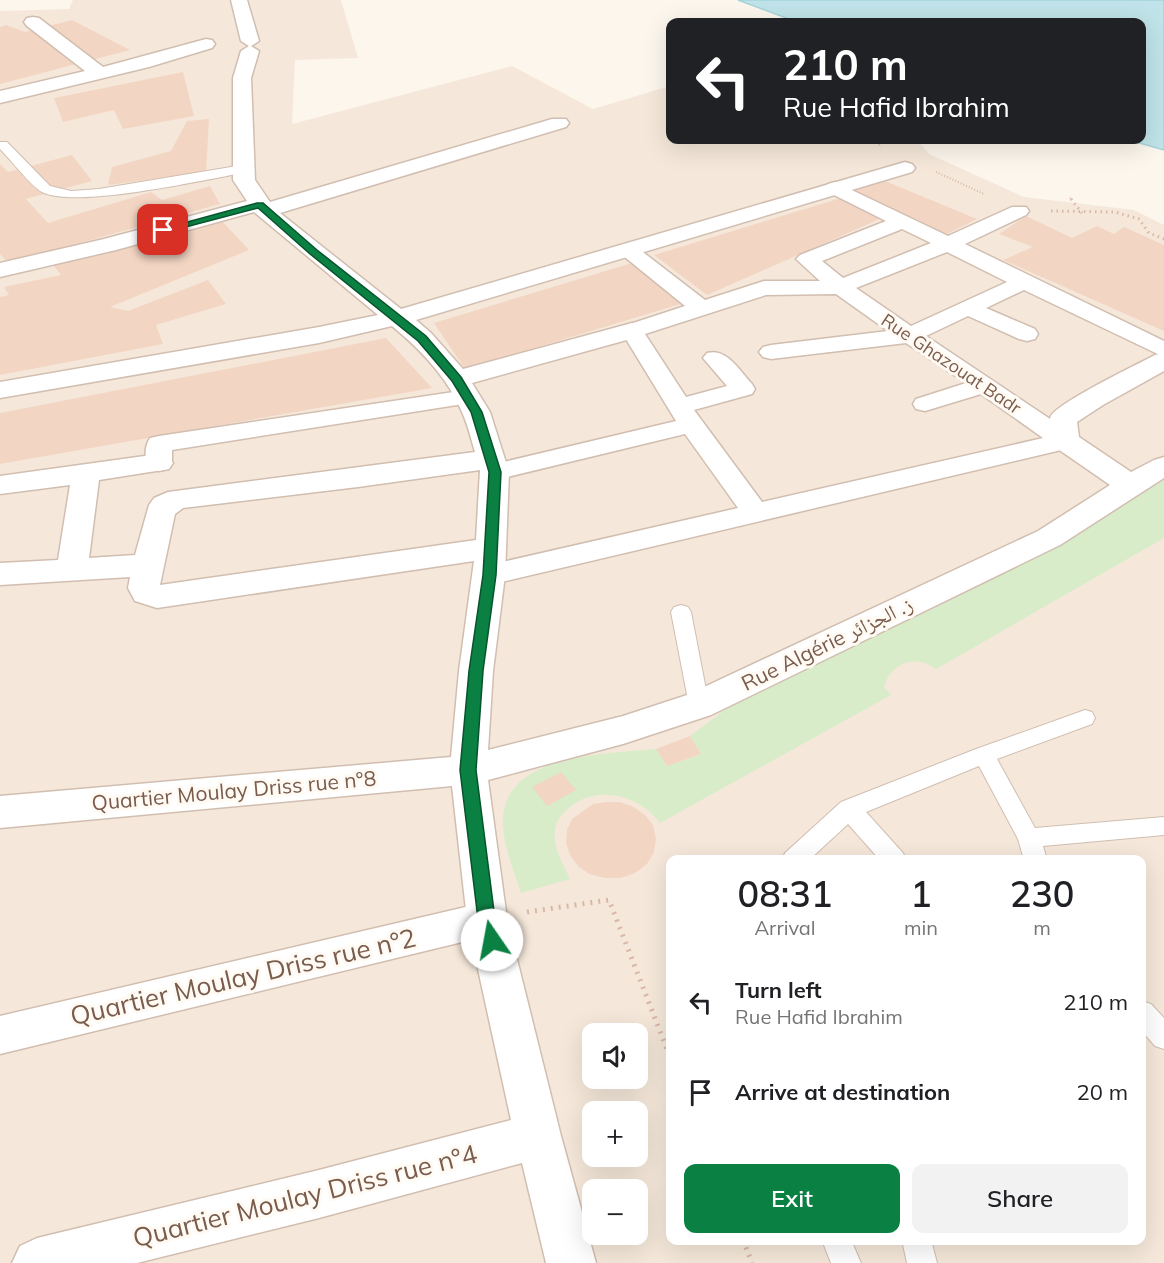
<!DOCTYPE html>
<html lang="en">
<head>
<meta charset="utf-8">
<style>
	body { margin:0; font-family:Mulish,"Noto Naskh Arabic",sans-serif; background:#f2f2f2; color:#202124; height:100vh; display:flex; flex-direction:column; font-size:22px; white-space:nowrap }
	* { box-sizing:border-box; margin:0 }
	p { font-size:20px; color:#757577 }
	.icon { flex:none; width:33px; height:33px; fill:none; stroke:currentColor; stroke-width:2; stroke-linecap:round; stroke-linejoin:round }
	.map { position:relative; flex:1; overflow:hidden }
	.sheet { position:absolute; left:666px; top:855px; width:480px; height:390px; display:flex; flex-direction:column; background:#fff; border-radius:12px; box-shadow:0 6px 24px #0002 }
	.sheet>* { flex:none }
	.banner { position:absolute; left:666px; top:18px; width:480px; height:126px; border-radius:12px; box-shadow:0 6px 24px #0002; background:#202124; color:#fff; overflow:hidden }
	.buttons { position:absolute; left:582px; top:1023px; display:grid; gap:12px }
	.buttons a { display:grid; place-items:center; width:66px; height:66px; border-radius:12px; background:#fff; box-shadow:0 6px 24px #0002; font-size:30px }
	.pin { position:absolute; display:grid; place-items:center; width:51px; height:51px; color:#fff; margin:-26px; border-radius:12px; box-shadow:0 3px 9px #0006 }
	.me { position:absolute; width:66px; margin:-33px; rotate:348deg; stroke-linejoin:round; filter:drop-shadow(0 0 4px #0008) }
	.turn { display:flex; align-items:center; gap:21px; height:126px; padding:0 18px; font-size:27px }
	.turn .icon { width:78px; height:78px; stroke-width:2.5 }
	.turn b { display:block; font-size:42px; line-height:51px }
	.eta { display:flex; justify-content:space-evenly; align-items:center; height:102px; text-align:center }
	.eta b { font-size:36px; font-weight:600; line-height:42px }
	.action { display:flex; gap:12px; margin-top:auto; padding:12px 18px }
	.action a { flex:1; height:69px; border-radius:12px; background:#0b8043; color:#fff; font-size:24px; font-weight:600; line-height:69px; text-align:center }
	.action a+a { background:#f2f2f2; color:#202124 }
	ul { padding:0; list-style:none }
	li { display:flex; align-items:center; gap:18px; height:90px; padding:0 18px }
	li div { flex:1 }
	li b { display:block; font-size:22px }
	li em { font-style:normal }
	.map>svg:first-child { display:block }
	.residential { fill:#f5e8da; fill-rule:evenodd }
	.green { fill:#d8ecc9 }
	.water { fill:#bfe3e8; stroke:#a5d3da; stroke-width:1.5 }
	.building { fill:#f3d5c3 }
	.lines { fill:none; stroke-linecap:round; stroke-linejoin:round }
	.service-casing { stroke:#d1beb0; stroke-width:2 }
	.pedestrian-casing { stroke:#d1beb0; stroke-width:3 }
	.minor-casing { stroke:#d1beb0; stroke-width:3 }
	.path-far2 { stroke:#d9b8a5; stroke-width:2; stroke-dasharray:1 2; stroke-linecap:butt }
	.path-far1 { stroke:#d9b8a5; stroke-width:3; stroke-dasharray:1.5 4; stroke-linecap:butt }
	.path { stroke:#d9b8a5; stroke-width:5; stroke-dasharray:2 6; stroke-linecap:butt }
	.service { fill:#fff; fill-rule:evenodd }
	.pedestrian { fill:#fff; fill-rule:evenodd }
	.minor { fill:#fff; fill-rule:evenodd }
	.route { fill:#0b8043; stroke:#07532c; stroke-width:1.5 }
	.labels { text-anchor:middle; stroke-width:6; stroke-linejoin:round; paint-order:stroke }
	.far-street-label { font-size:18px; fill:#7a5c4d; stroke:#fffaf3 }
	.street-label { font-size:21px; fill:#7a5c4d; stroke:#fffaf3 }
	.near-street-label { font-size:26px; fill:#7a5c4d; stroke:#fffaf3 }
</style>
</head>
<body>
<div class="map">
<svg width="1164" height="1263" viewBox="0 0 1164 1263">
	<rect width="100%" height="100%" fill="#fdf6ec"/>
	<path class="residential" d="M73,0H341L358,58L295,60L292,124L512,66L593,109L670,86V140H917L929,154L1024,197L1134,210L1164,225V1263H0V11L69,9ZM670,860H1142V1240H670ZM592,1034H638V1078H592ZM592,1112H638V1156H592ZM592,1190H638V1234H592Z"/>
	<path class="green" d="M1164,480V538L936,669C916,654 891,662 884,687L891,695L660,823C640,795 596,784 569,808C562,814 555,821 555,831C553,848 563,864 570,879L521,893C514,871 504,848 503,825C499,753 607,754 656,749L667,766L701,754L690,736L745,695L1061,543Z"/>
	<path class="water" d="M738,0H1164V150L1129,140H1142V22H797Z"/>
	<g class="building">
		<path d="M72,20L130,50L0,84V27L6,25L25,32Z"/>
		<path d="M183,72L194,116L123,129L114,110L63,122L54,98Z"/>
		<path d="M209,119L206,172L108,185L112,167L171,151L187,121Z"/>
		<path d="M72,155L92,181L26,199L48,223L151,192L162,200L210,186L220,204L8,263L0,254V164L8,172Z"/>
		<path d="M885,181L977,219L945,235L852,191Z"/>
		<path d="M841,198L882,218L707,295L654,255Z"/>
		<path d="M1026,216L1072,238L1097,226L1114,234L1124,227L1164,245V331L1003,260L1033,247L999,234Z"/>
		<path d="M219,218L249,250L110,307L128,311L208,280L226,304L156,325L163,344L0,375V297L9,295L4,287L61,275L51,262Z"/>
		<path d="M632,263L684,303L465,369L434,323Z"/>
		<path d="M386,338L432,388L0,464V413Z"/>
		<path d="M690,736L701,754L667,766L656,749Z"/>
		<path d="M561,772L576,790L547,806L532,787Z"/>
		<path d="M606,802H619L632,806L645,815L653,825L656,839L654,852L647,864L635,873L621,878H605L589,874L578,866L570,855L566,843L567,830L572,819L593,804Z"/>
	</g>
	<g class="lines">
		<g class="service-casing">
			<g id="service">
				<path d="M0,142H7L50,186L71,191L99,189L243,165L249,169L243,173C202,180 75,209 42,192C31,186 10,159 0,149Z"/>
				<path d="M681,605L688,607L691,612L709,705L706,711L699,713L692,711L689,705L671,612L674,607Z"/>
				<path d="M1085,710L1092,712L1095,718L1092,724L997,759L1035,828L1164,817V835L1043,846L1047,860H1024L1018,839L979,766L866,812L903,853L906,860H880L848,824L809,860H782L785,853L841,802L976,749Z"/>
				<path d="M1142,1001L1151,1004L1164,1018V1049L1155,1046L1142,1031Z"/>
				<path d="M822,1240H851L861,1263H831Z"/>
				<path d="M902,1240H931L937,1263H907Z"/>
			</g>
		</g>
		<g class="pedestrian-casing">
			<g id="pedestrian">
				<path d="M835,182L948,236L1012,207H1026L1029,211L1026,215L965,244L1164,341V357L1024,290L986,308L1035,329L1038,334L1035,339L1027,341L1019,339L968,316L926,336L1074,435L1078,441L1074,447L489,585L479,582L475,575L479,568L489,565L738,508L685,434L495,480L486,478L482,472L486,466L495,464L676,421L621,331L624,326L685,306L621,254L618,250L621,246L628,244L635,246L705,300L764,281H820L796,259L800,255L886,221L828,192L825,188L828,184ZM902,229L931,243L843,278L822,261ZM947,252L1007,282L911,326L856,288ZM836,294L888,331L771,345L763,347L759,352L763,357L771,359L906,343L966,383L916,399L913,404L916,409L925,411L981,394L1043,438L762,502L694,410L752,394L755,389L752,384C739,370 727,348 707,353L703,358L727,386L686,397L645,334L766,295Z"/>
				<path d="M467,390L476,392L479,397L476,402L172,450V463L168,469L159,471L150,469C144,460 144,447 150,438L159,436Z"/>
				<path d="M487,902L500,907L505,919L500,931L487,936L0,1054V1016Z"/>
			</g>
		</g>
		<g class="minor-casing">
			<g id="minor">
				<path d="M231,0H247L259,41L251,46L259,51L251,78L255,180L270,202L552,119H566L569,123L566,127L280,213L401,309L898,164L905,162L912,164L915,168L912,172L416,320L431,333L463,369L632,323L641,326L645,331L641,336L472,383L490,412L509,472L505,575L493,671L488,750L623,716L687,695L1038,531L1110,485L1055,447C1050,440 1047,424 1051,416C1059,402 1136,365 1155,355L1164,353V371L1103,405L1077,422L1079,437L1131,472L1154,460L1164,457V478L1060,545L711,715L623,744L488,780L507,919L561,1136L596,1263H546L522,1163L319,1218L137,1263H12L20,1246L37,1238L319,1170L511,1120L467,919L452,786L0,828V796L451,757L459,671L474,561L157,608L135,601L128,588L130,577L0,585V563L58,560L70,485L0,494V476L159,454L169,457L173,463L169,469L99,480L89,558L135,555L149,505L154,498L168,492L475,452C471,439 468,425 462,412C448,378 420,349 392,326L319,343L0,398V382L319,327L378,315L254,212L116,250L0,277V263L104,239L247,201L233,180V78L241,51L249,46L241,41ZM480,470L476,540L160,585L175,514L183,508L358,487Z"/>
				<path d="M33,17L39,18L103,67L206,39L212,40L215,44L212,48L149,67L0,103V91L85,71L27,26L24,22L27,18Z"/>
			</g>
		</g>
		<g class="path-far2">
			<path d="M875,140L881,147"/>
			<path d="M936,172L984,194"/>
			<path d="M1070,198L1072,200"/>
		</g>
		<g class="path-far1">
			<path d="M1071,199L1082,213"/>
			<path d="M1051,211L1115,212L1139,219L1149,233L1164,239"/>
		</g>
		<g class="path">
			<path d="M527,912L609,900L670,1057"/>
			<path d="M743,1240L752,1263"/>
		</g>
		<use href="#service" class="service"/>
		<use href="#pedestrian" class="pedestrian"/>
		<use href="#minor" class="minor"/>
	</g>
	<path class="route" d="M257,203H263L317,250L426,336L461,377L482,412L501,472L496,575L483,671L476,770L495,919L500,940L498,946L492,948L486,946L478,919L460,770L469,671L483,575L489,472L471,412L452,381L418,341L310,254L258,208L163,233L158,230Z"/>
	<g class="labels">
		<g class="far-street-label">
			<text transform="translate(951 364) rotate(34)" y="6">Rue Ghazouat Badr</text>
		</g>
		<g class="street-label">
			<text transform="translate(827 644) rotate(-26)" y="7">Rue Algérie ز. الجزائر</text>
			<text transform="translate(234 791) rotate(-5)" y="7">Quartier Moulay Driss rue n°8</text>
		</g>
		<g class="near-street-label">
			<text transform="translate(243 977) rotate(-13)" y="9">Quartier Moulay Driss rue n°2</text>
			<text transform="translate(305 1196) rotate(-14)" y="9">Quartier Moulay Driss rue n°4</text>
		</g>
	</g>
</svg>
<div class="buttons">
<a><svg class="icon" aria-label="sound" viewBox="0 0 24 24"><path d="M4 9h4l5-4v14l-5-4H4zM17 9q2 3 0 6"/></svg></a>
<a>+</a>
<a>−</a>
</div>
<div class="pin" style="left:163px;top:230px;background:#d93025"><svg class="icon" aria-label="arrive" viewBox="0 0 24 24"><path d="M6 21V4h12l-3 4 3 4H6"/></svg></div>
<svg class="me" style="left:492px;top:940px" viewBox="-20 -20 40 40"><circle r="19" fill="#fff"/><path d="M0-13L10 11 0 6-10 11z" fill="#0b8043"/></svg>
<div class="banner">
<div class="turn"><svg class="icon" aria-label="left" viewBox="0 0 24 24"><path d="M17 20v-9H6M10 6l-5 5 5 5"/></svg><div><b>210 m</b>Rue Hafid Ibrahim</div></div>
</div>
<section class="sheet">
<div class="eta">
<div><b>08:31</b><p>Arrival</p></div>
<div><b>1</b><p>min</p></div>
<div><b>230</b><p>m</p></div>
</div>
<ul>
<li><svg class="icon" aria-label="left" viewBox="0 0 24 24"><path d="M17 20v-9H6M10 6l-5 5 5 5"/></svg><div><b>Turn left</b><p>Rue Hafid Ibrahim</p></div><em>210 m</em></li>
<li><svg class="icon" aria-label="arrive" viewBox="0 0 24 24"><path d="M6 21V4h12l-3 4 3 4H6"/></svg><div><b>Arrive at destination</b></div><em>20 m</em></li>
</ul>
<div class="action"><a>Exit</a><a>Share</a></div>
</section>
</div>
</body>
</html>
